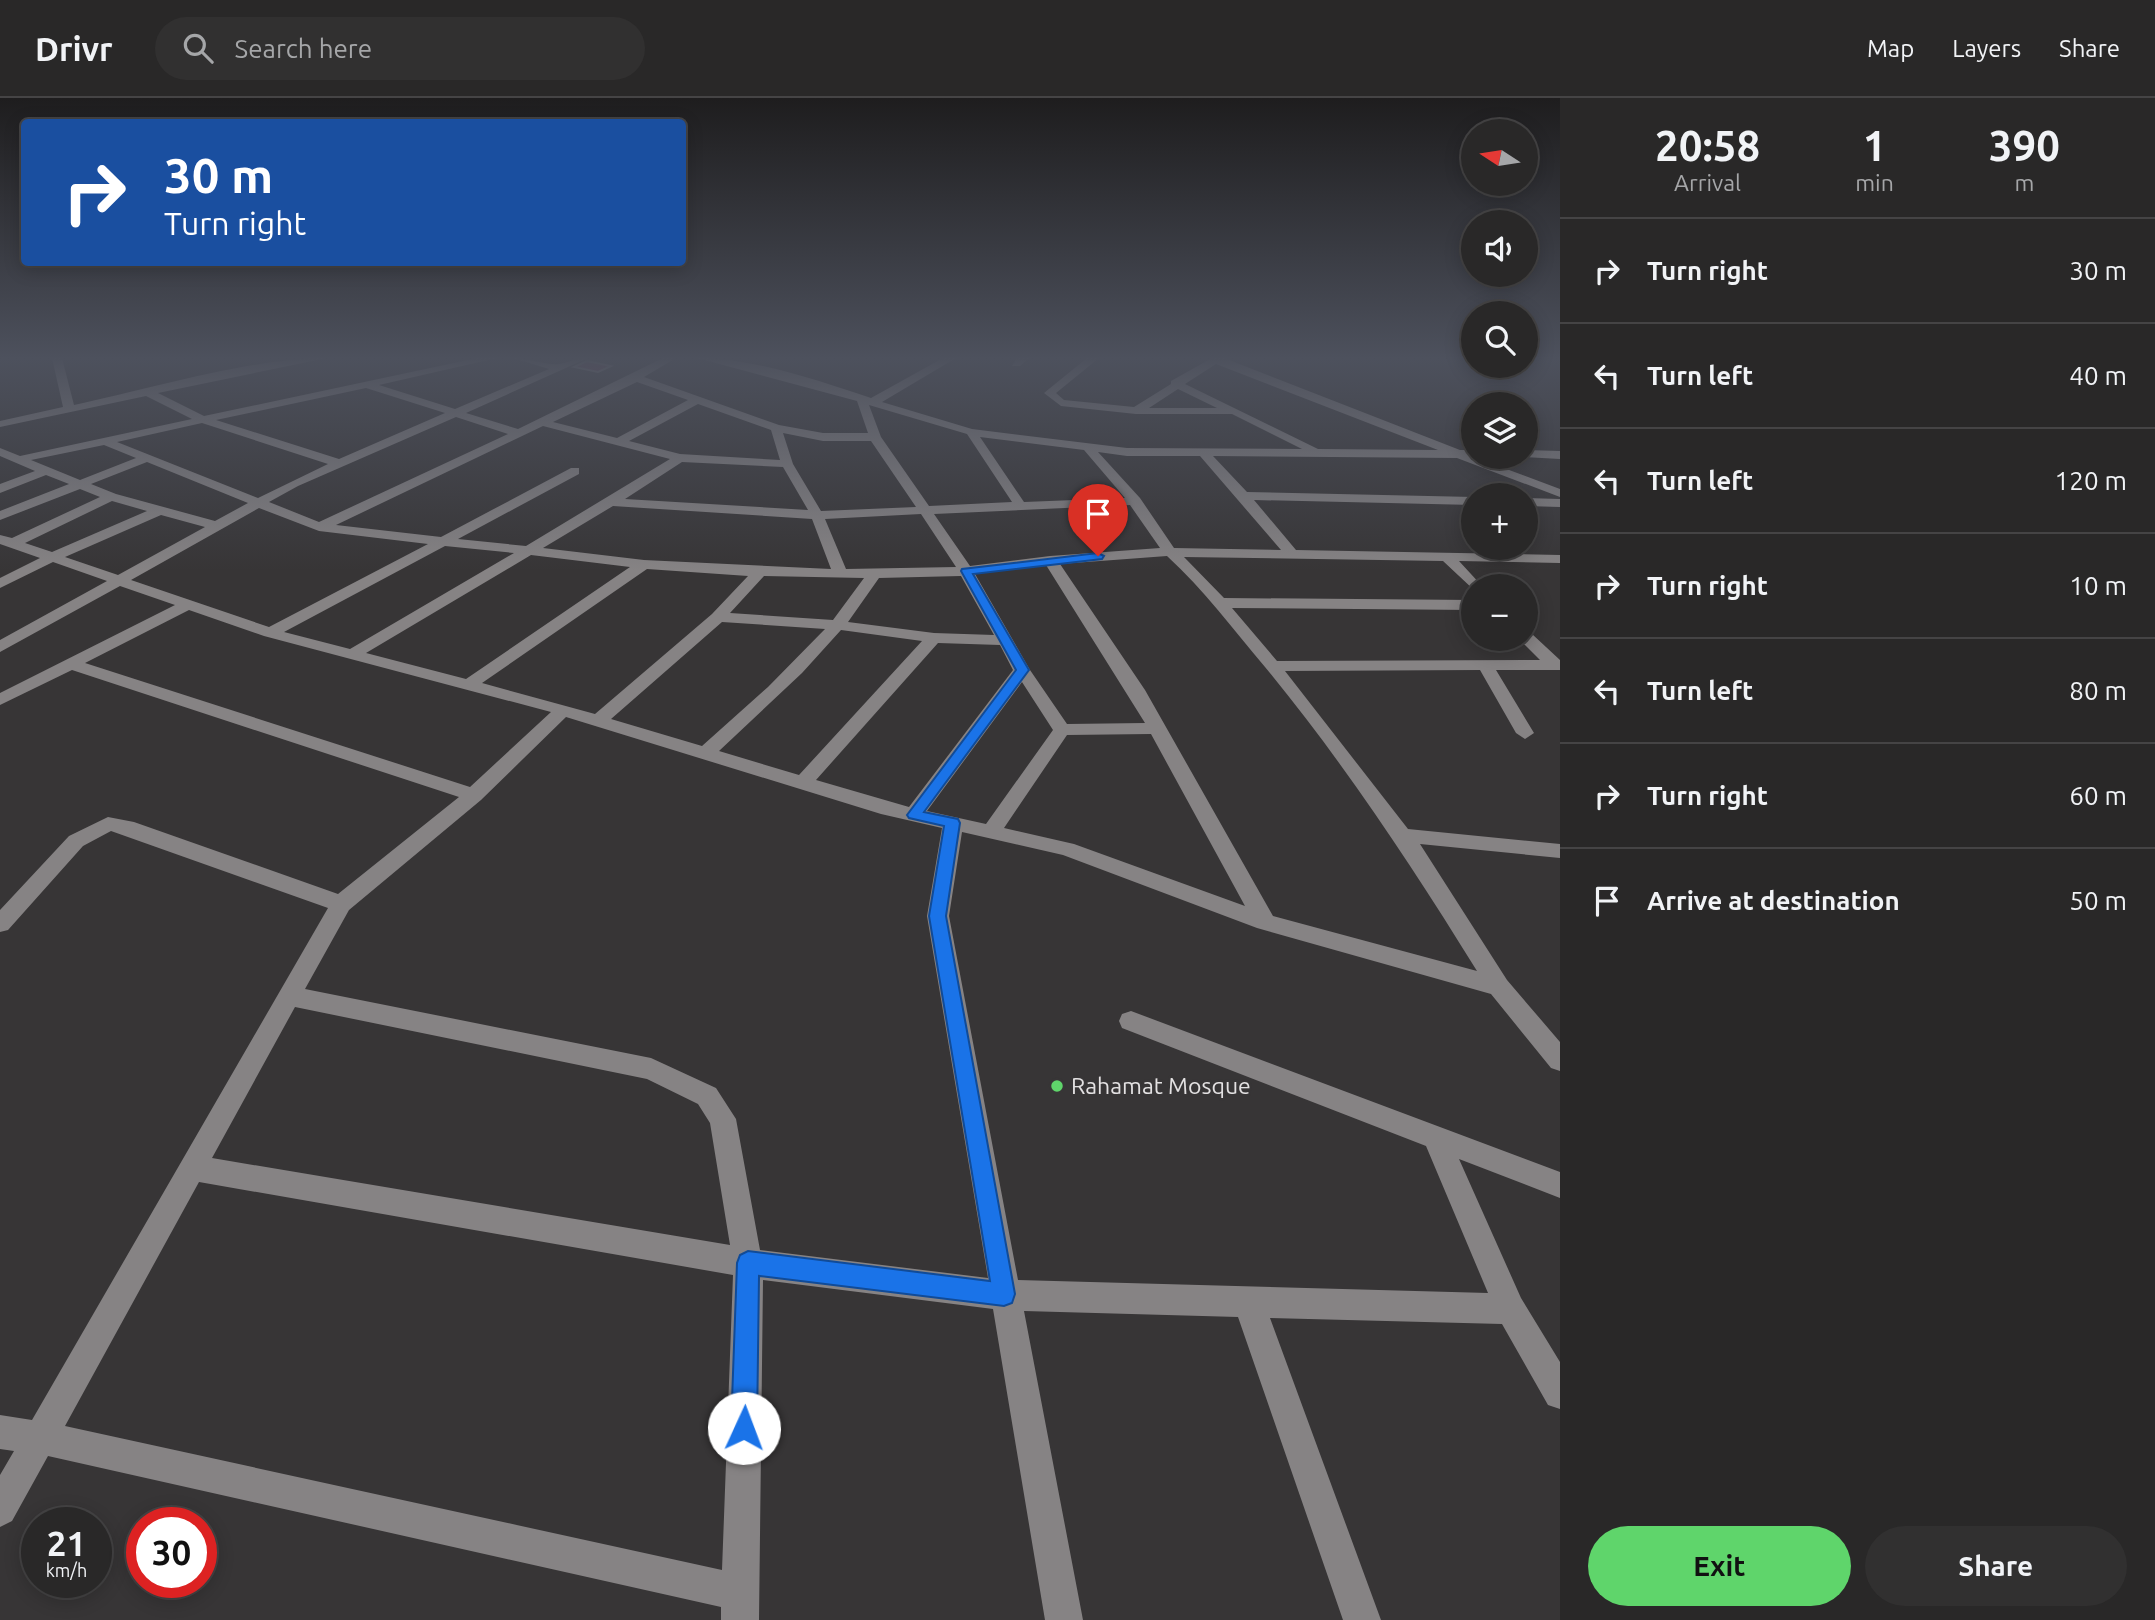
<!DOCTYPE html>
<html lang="en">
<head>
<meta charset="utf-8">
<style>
	body { margin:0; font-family:Ubuntu,sans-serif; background:#313030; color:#f1f3f6; height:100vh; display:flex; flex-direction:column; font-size:26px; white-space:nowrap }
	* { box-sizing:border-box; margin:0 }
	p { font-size:23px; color:#a5a6a8 }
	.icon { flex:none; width:38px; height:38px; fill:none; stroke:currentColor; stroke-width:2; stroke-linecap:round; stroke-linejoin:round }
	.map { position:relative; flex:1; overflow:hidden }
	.drawer { display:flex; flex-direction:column; background:#292828; width:595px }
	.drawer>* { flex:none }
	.hud { position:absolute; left:21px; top:21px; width:665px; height:147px; border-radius:7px; box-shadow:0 4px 18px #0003,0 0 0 2px #454445; background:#1a4fa0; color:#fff; overflow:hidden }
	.needle { width:46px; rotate:282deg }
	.tools { position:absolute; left:1461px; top:21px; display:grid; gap:14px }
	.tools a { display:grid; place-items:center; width:77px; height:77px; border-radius:50%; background:#292828; box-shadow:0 4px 18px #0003,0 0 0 2px #454445; font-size:35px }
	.speed { position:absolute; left:21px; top:1409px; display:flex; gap:14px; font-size:35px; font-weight:700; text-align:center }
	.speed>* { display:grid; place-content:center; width:91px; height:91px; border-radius:50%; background:#292828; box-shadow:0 4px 18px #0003,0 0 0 2px #454445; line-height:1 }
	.speed small { font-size:18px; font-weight:400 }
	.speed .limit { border:10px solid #d22; background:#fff; color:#111 }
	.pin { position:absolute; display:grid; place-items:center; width:60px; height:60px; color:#fff; margin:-72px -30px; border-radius:50% 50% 50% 0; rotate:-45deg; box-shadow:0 0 7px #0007 }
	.pin .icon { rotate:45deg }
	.me { position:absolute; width:77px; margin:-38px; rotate:2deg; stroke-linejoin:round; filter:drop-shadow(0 0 5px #0008) }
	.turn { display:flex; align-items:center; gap:24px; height:147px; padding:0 28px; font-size:32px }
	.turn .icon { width:91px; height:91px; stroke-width:2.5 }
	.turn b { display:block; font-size:49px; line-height:60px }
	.eta { display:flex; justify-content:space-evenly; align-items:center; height:119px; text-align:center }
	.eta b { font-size:42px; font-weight:600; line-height:49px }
	.primary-button { display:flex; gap:14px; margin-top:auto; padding:14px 28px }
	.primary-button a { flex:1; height:80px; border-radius:42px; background:#5fd56b; color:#111; font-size:28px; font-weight:600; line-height:80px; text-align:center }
	.primary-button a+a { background:#313030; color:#f1f3f6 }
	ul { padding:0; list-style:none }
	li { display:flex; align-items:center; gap:21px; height:105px; padding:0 28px; border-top:2px solid #454445 }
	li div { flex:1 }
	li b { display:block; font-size:26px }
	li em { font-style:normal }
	header { display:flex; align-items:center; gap:42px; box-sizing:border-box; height:98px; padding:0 35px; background:#292828; border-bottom:2px solid #454445 }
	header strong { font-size:33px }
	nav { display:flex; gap:38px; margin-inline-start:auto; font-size:24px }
	.search { width:490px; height:63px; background:#313030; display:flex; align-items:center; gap:18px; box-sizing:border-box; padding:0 24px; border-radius:38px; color:#a5a6a8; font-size:26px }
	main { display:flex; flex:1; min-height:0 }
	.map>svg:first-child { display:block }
	.building { fill:#7b305b; stroke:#979395; stroke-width:2 }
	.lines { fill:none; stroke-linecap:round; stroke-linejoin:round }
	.minor { fill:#868384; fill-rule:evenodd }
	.route { fill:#1a73e8; stroke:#114b97; stroke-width:2 }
	.poi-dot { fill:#5fd56b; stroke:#373536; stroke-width:2.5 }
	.labels { text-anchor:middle; stroke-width:5; stroke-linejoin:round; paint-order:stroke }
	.near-poi-label { font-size:23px; fill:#e3e1e2; stroke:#373536; text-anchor:start }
</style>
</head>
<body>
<header>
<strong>Drivr</strong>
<div class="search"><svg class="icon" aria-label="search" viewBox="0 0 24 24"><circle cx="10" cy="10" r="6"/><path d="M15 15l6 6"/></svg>Search here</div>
<nav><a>Map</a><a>Layers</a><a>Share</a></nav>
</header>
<main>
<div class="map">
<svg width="1560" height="1522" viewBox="0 0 1560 1522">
	<rect width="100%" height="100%" fill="#373536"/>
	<path class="building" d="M587,263L611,268L598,274L574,269Z"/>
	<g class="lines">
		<g class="minor">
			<path d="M52,260H62L74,307C150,291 250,260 327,260L158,295L204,318L477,260H497L379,287L455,311L549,271L513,260C527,260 549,268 559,266C570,264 576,260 588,260L466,315L518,331L663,260H676L644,279L779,327L823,335H868L857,303L697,260C754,260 819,283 871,300L943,260H956L882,304L972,331L1127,350L1302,351L1232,316H1136L1061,308L1044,295L1087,260H1099L1056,295L1064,302L1134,309L1171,286V283L1212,260H1224L1460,352H1474V359L1560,391V399L1457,360L1213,358L1247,394L1474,399V407L1254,402L1296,452L1560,457V465L1459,463L1482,488H1474V492L1443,463L1184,459L1224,500L1474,502V512L1232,510L1277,563L1540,562L1519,541H1526V534L1532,536L1560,562V572H1496L1534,635L1525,641L1516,635L1480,572L1285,573L1408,731L1560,746V760L1420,746L1507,882L1560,944V973L1551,970L1491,896L1257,830L1063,757L962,734L949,818L1018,1182L1488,1195L1426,1048L1122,930L1119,923L1122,916L1131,913L1560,1074V1100L1459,1061L1521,1200L1560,1264V1311L1548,1307L1502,1226L1270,1220L1381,1522H1343L1238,1219L1024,1213L1083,1522H1045L993,1211L763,1182L759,1522H721V1509L48,1358L12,1423L0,1429V1377L14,1353L0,1351V1317L32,1322L328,810L111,733L83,748L8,832L0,834V812L69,738L108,719L134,724L338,796L459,699L72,572L0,607V595L175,507L120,488L0,554V542L107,483L53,464L0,490V480L40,460L0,446V437L12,440L100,399L80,391L0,422V413L69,386L46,377L0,395V386L35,373L0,358V350L20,358L192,321L146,298L0,329V323L63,309ZM1216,266L1438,352L1318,351L1185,286ZM637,284L688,302L617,340L553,324ZM366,290L445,315L339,361L216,322ZM1178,291L1217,310H1149ZM698,306L771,332L780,362L680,356L629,343ZM869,307L967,336L1012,404L929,408L881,339ZM456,319L508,336L319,424L269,404L298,388ZM202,325L328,366L258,400L117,344ZM543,328L670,361L526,448L458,441L579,376V370H571L441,439L336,427ZM783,335L823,343H871L916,409L821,413L793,366ZM980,339L1084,352L1125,400L1024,404ZM104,347L136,360L80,382L31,362ZM1098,354L1127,358H1200L1281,452L1174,450L1140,400ZM147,364L248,405L215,423L116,396L91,386ZM682,364L783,369L808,412L625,401ZM112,403L147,413L52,454L25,445ZM1130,407L1160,450L1050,458L970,468L934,416ZM613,408L812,421L831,471L644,462L543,450ZM259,410L319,433L428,446L269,529L131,482ZM921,416L956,469L846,471L825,421ZM161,417L205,429L118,477L65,459ZM445,448L514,455L350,551L284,534ZM531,457L630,469L466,581L366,555ZM1167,458C1204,492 1233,531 1265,569C1344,665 1412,768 1477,873L1273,818L1145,592L1060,466ZM1046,467L1145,625L1067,626L1030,572L975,476ZM647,471L748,478L712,516L595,616L482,585ZM764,478L864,480L833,522L730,515ZM961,478L994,537L934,535L848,524L879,480ZM189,512L264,538L551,614L470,689L85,565ZM722,524L825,531L768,589L702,648L611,621ZM841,532L922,543L799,677L719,653L802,575ZM938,545L1000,547L1013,572L909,709L816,682ZM1022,584L1053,632L986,726L927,713ZM566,619L881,716L942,730L927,818L988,1180L760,1152L736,1021L716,990L651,960L305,891L349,812L481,702ZM1151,636L1245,808L1074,746L1004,730L1067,637ZM295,909L647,981L698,1006L710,1025L730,1147L212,1060ZM199,1084L733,1177L722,1472L65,1328Z"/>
			<path d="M1017,260H1029L1020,268H1012Z"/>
			<path d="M1526,352L1560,353V361L1523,359H1526Z"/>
			<path d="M1526,400L1560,401V409L1526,408Z"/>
		</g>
	</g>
	<linearGradient id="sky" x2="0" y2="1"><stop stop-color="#1e1d1e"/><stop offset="0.55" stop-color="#4d515d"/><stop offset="1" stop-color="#4d515d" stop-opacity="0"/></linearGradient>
	<rect width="1560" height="473" fill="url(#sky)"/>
	<path class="route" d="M1098,455L1104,458L1102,461L973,476L1029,572L924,714L958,721L960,725L946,818L1015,1196L1012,1205L1004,1208L759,1178L757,1330L753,1339L744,1343L735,1339L731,1330L737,1165L740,1157L748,1153L990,1183L929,818L944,728L909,720L907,717L1016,572L961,473L962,471Z"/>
	<circle class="poi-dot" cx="1057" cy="988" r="7"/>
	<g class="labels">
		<g class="near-poi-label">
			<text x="1071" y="996">Rahamat Mosque</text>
		</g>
	</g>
</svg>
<div class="tools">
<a><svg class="needle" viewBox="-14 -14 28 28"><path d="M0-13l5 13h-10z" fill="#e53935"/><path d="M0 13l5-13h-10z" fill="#a5a6a8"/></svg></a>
<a><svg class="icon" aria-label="sound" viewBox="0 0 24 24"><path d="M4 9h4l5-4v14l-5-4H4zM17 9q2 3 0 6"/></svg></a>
<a><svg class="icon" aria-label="search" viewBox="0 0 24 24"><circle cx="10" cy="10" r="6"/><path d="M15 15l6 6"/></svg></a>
<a><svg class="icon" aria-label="layers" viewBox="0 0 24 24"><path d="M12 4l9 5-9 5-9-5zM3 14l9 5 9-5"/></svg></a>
<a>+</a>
<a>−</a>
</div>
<div class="speed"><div>21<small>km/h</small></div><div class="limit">30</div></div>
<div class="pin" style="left:1098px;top:458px;background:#d93025"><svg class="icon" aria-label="arrive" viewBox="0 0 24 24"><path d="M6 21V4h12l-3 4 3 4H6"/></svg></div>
<svg class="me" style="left:744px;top:1330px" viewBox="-20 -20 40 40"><circle r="19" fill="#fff"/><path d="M0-13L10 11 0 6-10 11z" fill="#1a73e8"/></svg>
<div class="hud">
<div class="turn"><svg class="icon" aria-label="right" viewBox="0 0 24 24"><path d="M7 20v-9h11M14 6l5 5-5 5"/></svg><div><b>30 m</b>Turn right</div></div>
</div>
</div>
<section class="drawer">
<div class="eta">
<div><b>20:58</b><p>Arrival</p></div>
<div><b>1</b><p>min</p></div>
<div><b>390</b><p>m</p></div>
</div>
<ul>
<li><svg class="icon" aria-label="right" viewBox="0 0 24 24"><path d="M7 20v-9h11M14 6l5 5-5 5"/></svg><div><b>Turn right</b></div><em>30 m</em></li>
<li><svg class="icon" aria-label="left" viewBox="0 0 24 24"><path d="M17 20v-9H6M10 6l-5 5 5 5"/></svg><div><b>Turn left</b></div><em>40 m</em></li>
<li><svg class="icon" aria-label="left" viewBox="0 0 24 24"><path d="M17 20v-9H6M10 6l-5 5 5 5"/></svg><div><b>Turn left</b></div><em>120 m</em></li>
<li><svg class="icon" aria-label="right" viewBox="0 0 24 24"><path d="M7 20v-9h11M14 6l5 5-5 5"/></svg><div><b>Turn right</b></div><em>10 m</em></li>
<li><svg class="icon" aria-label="left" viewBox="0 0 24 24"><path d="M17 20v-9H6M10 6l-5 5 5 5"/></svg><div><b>Turn left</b></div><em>80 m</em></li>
<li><svg class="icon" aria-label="right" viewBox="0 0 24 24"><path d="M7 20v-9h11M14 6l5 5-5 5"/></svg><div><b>Turn right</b></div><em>60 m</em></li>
<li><svg class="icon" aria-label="arrive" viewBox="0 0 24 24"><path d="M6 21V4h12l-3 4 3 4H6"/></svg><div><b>Arrive at destination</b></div><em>50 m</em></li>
</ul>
<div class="primary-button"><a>Exit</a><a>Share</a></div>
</section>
</main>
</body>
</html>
